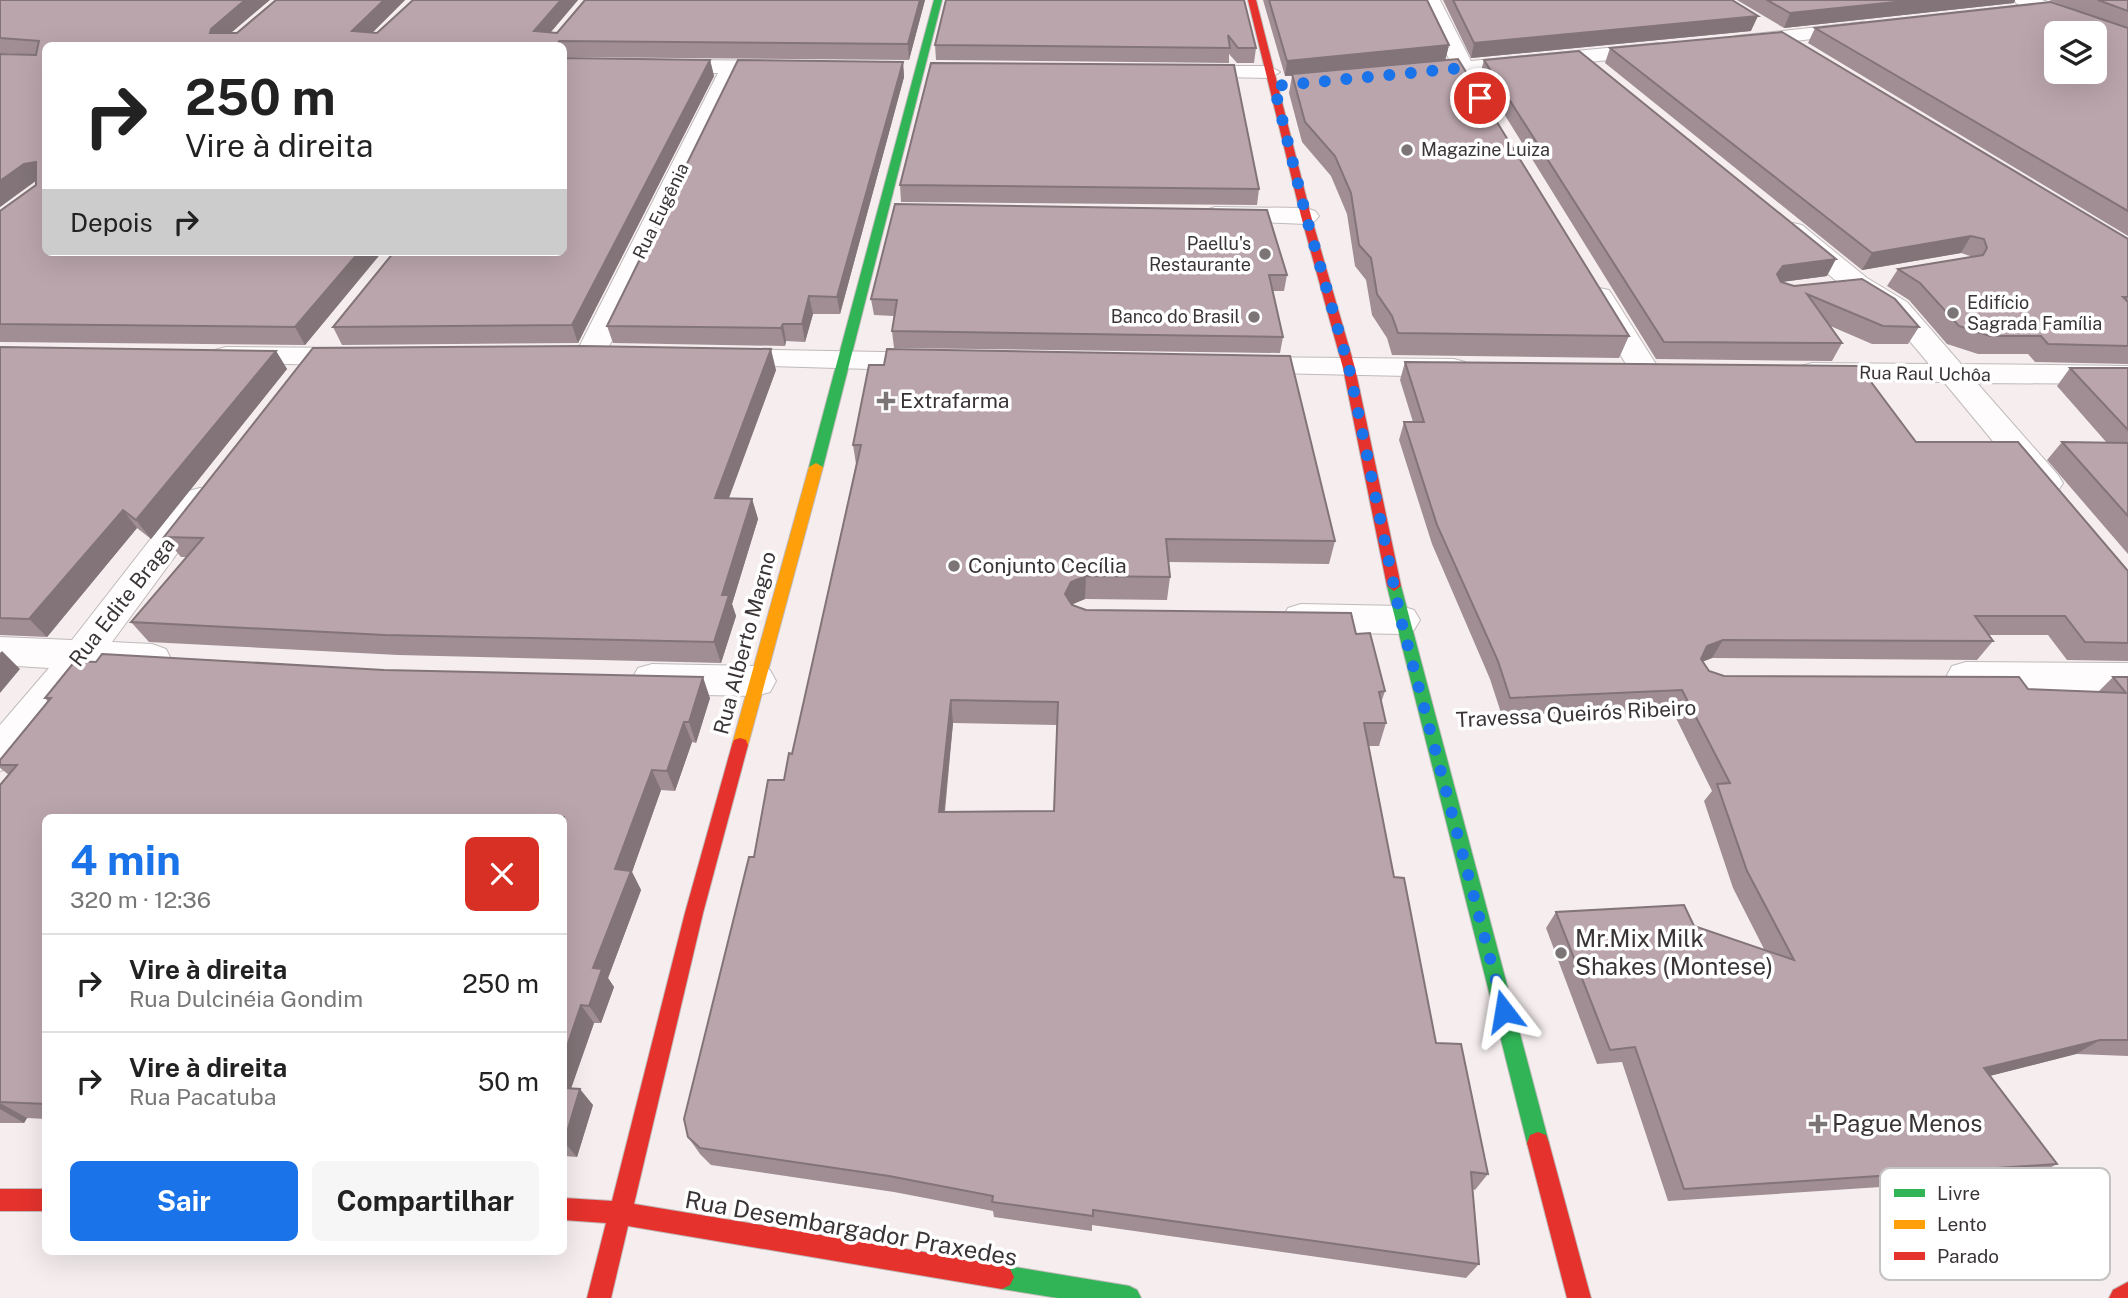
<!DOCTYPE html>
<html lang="pt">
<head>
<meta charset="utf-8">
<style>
	body { margin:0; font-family:"Public Sans",sans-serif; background:#f6f6f6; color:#222; height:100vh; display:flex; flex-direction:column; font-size:26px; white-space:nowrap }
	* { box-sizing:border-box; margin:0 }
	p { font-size:23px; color:#767676 }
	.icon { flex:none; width:38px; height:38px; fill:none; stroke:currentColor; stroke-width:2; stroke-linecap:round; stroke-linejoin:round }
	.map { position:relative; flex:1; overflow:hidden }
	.sheet { position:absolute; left:42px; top:814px; width:525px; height:441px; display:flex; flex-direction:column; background:#fff; border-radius:10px; box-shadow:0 7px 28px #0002 }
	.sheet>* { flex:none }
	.banner { position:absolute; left:42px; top:42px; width:525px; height:214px; border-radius:10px; box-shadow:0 7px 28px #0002; background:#fff; color:#222; overflow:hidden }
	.tools { position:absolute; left:2044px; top:21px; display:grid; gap:14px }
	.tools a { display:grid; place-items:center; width:63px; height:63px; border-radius:10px; background:#fff; box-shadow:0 7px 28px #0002; font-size:35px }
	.pin { position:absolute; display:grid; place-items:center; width:60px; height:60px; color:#fff; margin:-30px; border:4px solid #fff; border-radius:50%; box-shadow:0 2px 7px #0007 }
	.me { position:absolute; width:77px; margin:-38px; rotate:346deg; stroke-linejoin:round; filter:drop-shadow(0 0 5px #0008) }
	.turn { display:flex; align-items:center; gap:24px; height:147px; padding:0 28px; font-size:32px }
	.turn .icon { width:91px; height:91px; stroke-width:2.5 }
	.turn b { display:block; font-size:49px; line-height:60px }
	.then { display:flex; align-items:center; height:66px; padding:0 28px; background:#0003; gap:14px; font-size:26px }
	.round { display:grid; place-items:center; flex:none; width:74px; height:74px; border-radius:10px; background:#f6f6f6 }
	.headline { display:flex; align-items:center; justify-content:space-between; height:119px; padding:0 28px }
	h1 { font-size:42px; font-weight:700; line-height:52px; color:#1a73e8 }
	.primary-button { display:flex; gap:14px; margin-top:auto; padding:14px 28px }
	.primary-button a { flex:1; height:80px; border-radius:10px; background:#1a73e8; color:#fff; font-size:28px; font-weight:700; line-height:80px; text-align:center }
	.primary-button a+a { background:#f6f6f6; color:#222 }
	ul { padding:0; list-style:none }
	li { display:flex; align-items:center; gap:21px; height:98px; padding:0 28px; border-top:2px solid #e0e0e0 }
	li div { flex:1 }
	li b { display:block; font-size:26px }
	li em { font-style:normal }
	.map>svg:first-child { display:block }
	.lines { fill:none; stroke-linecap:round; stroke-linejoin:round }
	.street-casing { stroke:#c0baba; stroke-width:2 }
	.fast-casing { stroke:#c0baba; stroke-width:2 }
	.slow-casing { stroke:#c0baba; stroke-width:2 }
	.jam-casing { stroke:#c0baba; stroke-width:2 }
	.path { stroke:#d1cece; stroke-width:4.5; stroke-dasharray:3.5 5; stroke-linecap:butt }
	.street { fill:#fefcfc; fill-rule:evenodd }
	.fast { fill:#30b455; fill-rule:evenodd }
	.slow { fill:#ff9f0a; fill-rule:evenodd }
	.jam { fill:#e5322d; fill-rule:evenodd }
	.wall { fill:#a08e94; fill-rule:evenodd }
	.shaded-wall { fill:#827478 }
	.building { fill:#baa5ac; stroke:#827478; stroke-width:2; fill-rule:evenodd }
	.route { stroke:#1a73e8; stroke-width:12; stroke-dasharray:0 21.6 }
	.poi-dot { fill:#7c7576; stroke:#fff; stroke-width:2.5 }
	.labels { text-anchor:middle; stroke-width:7; stroke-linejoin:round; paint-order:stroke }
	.far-poi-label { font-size:18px; fill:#3a3435; stroke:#fff; text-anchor:start }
	.far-street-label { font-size:18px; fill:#3a3435; stroke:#fff }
	.poi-label { font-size:21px; fill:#3a3435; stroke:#fff; text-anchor:start }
	.street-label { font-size:21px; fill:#3a3435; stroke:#fff }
	.near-poi-label { font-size:24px; fill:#3a3435; stroke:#fff; text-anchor:start }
	.near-street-label { font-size:24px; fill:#3a3435; stroke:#fff }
	.key { fill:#fff; stroke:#c4c2c2; stroke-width:2 }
	.key-label { font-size:19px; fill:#3a3435 }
</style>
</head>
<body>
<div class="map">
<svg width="2128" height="1298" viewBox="0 0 2128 1298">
	<rect width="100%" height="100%" fill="#f6eeee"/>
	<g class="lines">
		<g class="street-casing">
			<g id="street">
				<path d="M1420,0H1440L1471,61L1659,43L1669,49L1659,55L1478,73L1486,89L1475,96L1467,94L1457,75L1412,79L1401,73L1412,67L1451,63Z"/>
				<path d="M2014,0H2042L2128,32V45L2017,4Z"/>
				<path d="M1864,22L1874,28L1871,32L1736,48L1726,42L1736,36Z"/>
				<path d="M564,59L785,61L796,67L785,73H739L605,355L600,361L590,364L580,361L575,355L718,73L564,71Z"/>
				<path d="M1182,66H1269L1280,72L1269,78L1175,76L1171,72L1175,68Z"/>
				<path d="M1215,207L1306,208L1315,211L1319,216L1315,221L1306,224L1206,220L1202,215L1206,210Z"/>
				<path d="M1793,223L1802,225L1867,278L1907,302L1961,364L2128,366V384L1977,383L2058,475L2063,483L2058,491L2046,494L2034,491L1944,382L1801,378L1797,372L1801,366L1812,363L1929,364L1887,314L1847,290L1784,237L1780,231L1784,225Z"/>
				<path d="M1599,288L1609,290L1613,296L1659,369L1655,375L1644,378L1633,375L1629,369L1585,296L1589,290Z"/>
				<path d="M226,347L359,348L370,351L374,357L370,363L359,366L215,362L211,356L215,350Z"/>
				<path d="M720,349L936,353L947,356L951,362L947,368L936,371L709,364L705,358L709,352Z"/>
				<path d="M1241,357L1454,359L1465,362L1469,368L1465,374L1454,377L1230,372L1226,366L1230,360Z"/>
				<path d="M200,488L212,491L217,499L112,642L152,644L166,649L171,659L166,669L152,674L92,670L15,766L0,771V725L49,668L0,665V637L72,640L188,491Z"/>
				<path d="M1301,604L1401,606L1414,610L1420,620L1414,630L1401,634L1301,632L1288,628L1282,618L1288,608Z"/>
				<path d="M1966,662L2128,663V693L1966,692L1952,688L1946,677L1952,666Z"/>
				<path d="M652,664L756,666L770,670L776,681L770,692L756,696L652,694L638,690L632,679L638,668Z"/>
			</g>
		</g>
		<g class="fast-casing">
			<g id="fast">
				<path d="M934,0H942L823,467L816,471L809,467Z"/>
				<path d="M1394,581L1401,586L1549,1143L1546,1151L1538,1154L1530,1151L1527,1143L1387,586Z"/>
				<path d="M1002,1265L1129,1286L1137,1290L1141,1298H1058L1002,1289L994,1285L990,1277L994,1269Z"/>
			</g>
		</g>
		<g class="slow-casing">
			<path id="slow" d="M816,463L823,467L748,745L746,750L740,752L734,750L732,745L809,467Z"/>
		</g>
		<g class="jam-casing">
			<g id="jam">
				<path d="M1248,0H1256L1311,216L1355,368L1401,586L1394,591L1387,586L1343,368L1301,216Z"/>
				<path d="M740,738L746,740L748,745L703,913L634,1204L1002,1265L1010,1269L1014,1277L1010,1285L1002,1289L628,1226L611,1298H587L606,1223L564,1220V1198L612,1201L685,913L732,745L734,740Z"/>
				<path d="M1538,1132L1546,1135L1549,1143L1591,1298H1567L1527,1143L1530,1135Z"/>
				<rect x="0" y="1189" width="46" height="22"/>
				<path d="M2128,1282V1298H2109L2113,1290Z"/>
			</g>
		</g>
		<path class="path" d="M1472,720L1676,709"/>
		<use href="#street" class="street"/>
		<use href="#fast" class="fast"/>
		<use href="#slow" class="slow"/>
		<use href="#jam" class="jam"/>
	</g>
	<g class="wall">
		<path d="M0,0L237,33L276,0H405L372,33H377L413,0H578L550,33H557L925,0L909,60L564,57V46H46V252H382L305,345L0,342V211L36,185V181L0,207V54L36,55L0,53Z"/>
		<path d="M1244,0L1256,48L1254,63H1237L1229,54V63L936,60L935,45Z"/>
		<path d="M1263,0H1427L1449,45L1445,60L1629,336L1619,358L1392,355L1387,338L1372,315L1366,280L1355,266L1347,214L1331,176L1302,142L1289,93L1292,76H1285Z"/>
		<path d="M1443,0H1732L1751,31L1471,58Z"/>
		<path d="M1737,0H2015L2014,3L1784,28Z"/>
		<path d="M2049,0H2128V236L1808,43L1815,28L2089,15Z"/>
		<path d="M1610,48L2128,239V364L2035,362L2028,354H1978L1947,344L1909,300L1887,286L1898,269L1973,257L1961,253L1862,270L1605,63Z"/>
		<path d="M710,60L714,76L578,343L342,345L333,327Z"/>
		<path d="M1484,60L1827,276L1781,282L1919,327L1908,344H1872L1828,325L1842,343L1832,361L1656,359L1480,75Z"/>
		<path d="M903,62L904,77L840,314H813L805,342L786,341L785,346L613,343L607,326Z"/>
		<path d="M900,185L1259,189L1257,205L901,202Z"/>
		<path d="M895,204L1287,275L1284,291H1273L1283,337L1280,353L894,348L892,331L894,316L874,315L871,299Z"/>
		<path d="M0,347L276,351L287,369L151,539L137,528L47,637L0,635Z"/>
		<path d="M1405,362L1916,442L2128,571V661L2067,660L2048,635H1989L1993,641L1977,660L1712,658L1702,662L1709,671L1724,676L2098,692L2113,677H2128V1056L2076,1054L1989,1076L2057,1164L2033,1177L1668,1201L1622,1062L1597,1064L1546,928L1556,912L1694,926L1765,951L1733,888L1704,801L1712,791L1671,708L1502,716L1490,679L1432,544L1399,440L1404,422H1413L1400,380Z"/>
		<path d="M869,365L1335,541L1329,564L1168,562L1170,577L1167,600L1085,599L1072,604L1086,610L1356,634L1385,691L1381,703L1386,723L1379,746H1369L1394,877L1436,1043L1488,1174L1475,1190L1472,1189L1479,1264L1466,1278L1092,1225V1231L994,1217L993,1211L894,1192L711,1165L700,1154L688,1137L754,857L784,780L792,754L856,464L853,445ZM953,723L1057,725L1054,811L945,812Z"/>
		<path d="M2070,368H2128V554L2047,460L2062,442L2107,443L2057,386Z"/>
		<path d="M776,370L729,498L752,499L758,519L732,604L736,616L721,663L398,655L149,642L131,622L186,557H181L164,537Z"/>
		<path d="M45,698H710L696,743L692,742L675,791L661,790L632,872L641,890L608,978L614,987L601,1023H594L571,1088L593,1105L577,1157L564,1156V817H46V1119L27,1118L24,1123H0V786L9,775L0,768V760L48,702Z"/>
	</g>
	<g class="shaded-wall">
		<path d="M245,0H270L218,44L210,33L211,29Z"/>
		<path d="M384,0H405L359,46L352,31Z"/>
		<path d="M561,0H578L539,46L534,31Z"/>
		<path d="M920,0H925L909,60L908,44Z"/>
		<path d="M1915,0H2015L2014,3L1784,28L1790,13Z"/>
		<path d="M1758,16L1751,31L1471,58L1474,43Z"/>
		<path d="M1449,45L1445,61L1285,76L1287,61Z"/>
		<path d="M710,60L714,76L578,343L572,325Z"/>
		<path d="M903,62L904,77L840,314L837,297Z"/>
		<path d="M36,162L46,179L35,181L0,207V181L24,164Z"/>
		<path d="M1971,236L1961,253L1862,270L1872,253Z"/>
		<path d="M359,252H382L305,345L295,327Z"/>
		<path d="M1836,259L1827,276L1775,283L1777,274L1783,266Z"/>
		<path d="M809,296L813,314L805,342L802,324Z"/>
		<path d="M783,324L786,341L785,346L781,328Z"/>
		<path d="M771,349L776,370L721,519L715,498Z"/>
		<path d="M276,351L287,369L151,539L136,520Z"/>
		<path d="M752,499L758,519L732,604L736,616L721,663L714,642L722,595Z"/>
		<path d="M123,510L137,528L47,637L29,619Z"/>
		<path d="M1086,576L1085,599L1071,605L1065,594L1071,582Z"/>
		<path d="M1723,640L1712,658L1696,664L1707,646Z"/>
		<path d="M2,651L20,669L0,693V653Z"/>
		<path d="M703,677L710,698L696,743L689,722Z"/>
		<path d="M951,700L953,723L942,834L939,812Z"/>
		<path d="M684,722L692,742L675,791L667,771Z"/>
		<path d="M652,770L661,790L632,872L641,890L608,978L614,987L601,1023L589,1006L593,968L615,869Z"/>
		<path d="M581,1005L594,1023L566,1103L564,1100V1055Z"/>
		<path d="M2100,1040L2076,1054L1962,1083L1984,1068Z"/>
		<path d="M580,1089L593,1105L577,1157L564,1142Z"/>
		<path d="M0,1103L27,1118L24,1123L0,1109Z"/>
	</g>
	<g class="building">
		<path d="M0,0H245L211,29L210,33H237L276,0H384L352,31L377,33L413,0H561L534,31L557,33L585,0H920L908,44L559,41L557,44V46H46V252H359L295,327L0,324V211L36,185V162L24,164L0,181V54L36,55L39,41L0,38Z"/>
		<path d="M946,0H1244L1256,48H1238L1228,35L1230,48L935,45Z"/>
		<path d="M1269,0H1427L1449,45L1287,61Z"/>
		<path d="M1453,0H1732L1758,16L1474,43Z"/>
		<path d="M1767,0H1915L1790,13Z"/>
		<path d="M2098,0H2128V11Z"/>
		<path d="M2051,2L2128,28V211L1815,28ZM2056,33H2095V72H2056Z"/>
		<path d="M1782,32L2128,239V297H2123L2128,302V346L2048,344L2041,336H1990L1959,326L1920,283L1898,269L1983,255L1987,248L1984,239L1971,236L1872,253L1610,48Z"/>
		<path d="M1579,51L1836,259L1783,266L1777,274L1781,282L1794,286L1862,279L1895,299L1919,327L1883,326L1807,294L1842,343L1664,342L1484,60Z"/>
		<path d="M564,58L710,60L572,325L333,327L394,252H564Z"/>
		<path d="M1458,59L1629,336L1398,333L1392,316L1377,294L1371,258L1359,245L1351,193L1335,156L1305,122L1292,74Z"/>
		<path d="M738,60L903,62L837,297L809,296L802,324H783L781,328L607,326Z"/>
		<path d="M931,63L1234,65L1259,189L900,185Z"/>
		<path d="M895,204L1267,210L1287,275H1269L1283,337L892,331L897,300L871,299Z"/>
		<path d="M583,346L771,349L715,498L752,499L722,595H729L714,642L385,635L131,622L203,538L164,537L313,348Z"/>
		<path d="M0,347L276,351L136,520L123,510L29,619L0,618Z"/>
		<path d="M887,349L1290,356L1335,541L1166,539L1170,577L1086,576L1071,582L1065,594L1072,605L1086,610L1351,613L1356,634L1370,633L1385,691L1379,692L1386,723H1364L1394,877L1404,878L1436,1043L1461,1044L1488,1174L1471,1172L1479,1264L1093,1210V1216L992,1202L993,1196L889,1176L700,1148L688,1137L684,1119L749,857H754L768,780H784L789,753L792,754L861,445H853L869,365H884ZM951,700L1058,702L1054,811L939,812Z"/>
		<path d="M1405,362L1859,366L1916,442H2018L2128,571V643L2085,642L2065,616H1975L1993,641L1723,640L1707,646L1701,659L1709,671L1724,676L2019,677L2028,689L2126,693L2113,677H2128V1040H2100L1984,1068L2057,1164L1684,1189L1635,1047L1610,1050L1556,912L1684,905L1694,926L1794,960L1747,871L1717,784L1730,783L1682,690L1510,698L1498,661L1437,525L1404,422H1424Z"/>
		<path d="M2070,368H2128V430Z"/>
		<path d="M2062,442L2128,443V516Z"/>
		<path d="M102,654L384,670L703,677L689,722H684L667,771L652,770L615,869L631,871L593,968L602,969L589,1006L581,1005L564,1055V817H46V1104L0,1102V785L17,765H0V760L51,698H45L75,661L96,662Z"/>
		<path d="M564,1088L580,1089L564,1142Z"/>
	</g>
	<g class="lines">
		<path class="route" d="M1480,98L1462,68L1274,86L1306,216L1349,368L1401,620L1504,1011"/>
	</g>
	<g class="poi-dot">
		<circle cx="1407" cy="150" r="7"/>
		<circle cx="1265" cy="254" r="7"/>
		<circle cx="1953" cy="313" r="7"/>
		<circle cx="1254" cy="317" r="7"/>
		<path d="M882.5 390.5h7v7h7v7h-7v7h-7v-7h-7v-7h7z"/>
		<circle cx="954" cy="566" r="7"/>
		<circle cx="1561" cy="953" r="7"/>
		<path d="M1814.5 1113.5h7v7h7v7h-7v7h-7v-7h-7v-7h7z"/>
	</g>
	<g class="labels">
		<g class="far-poi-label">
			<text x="1421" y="156">Magazine Luiza</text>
			<text x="1251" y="250" text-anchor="end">Paellu's<tspan x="1251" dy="21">Restaurante</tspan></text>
			<text x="1967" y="309">Edifício<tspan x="1967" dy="21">Sagrada Família</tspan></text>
			<text x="1240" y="323" text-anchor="end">Banco do Brasil</text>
		</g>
		<g class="far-street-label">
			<text transform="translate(661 211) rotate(-64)" y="6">Rua Eugênia</text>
			<text transform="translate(1925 374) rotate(1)" y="6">Rua Raul Uchôa</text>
		</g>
		<g class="poi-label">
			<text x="900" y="408">Extrafarma</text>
			<text x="968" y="573">Conjunto Cecília</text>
		</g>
		<g class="street-label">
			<text transform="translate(122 602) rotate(-52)" y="7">Rua Edite Braga</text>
			<text transform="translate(745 643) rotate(-75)" y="7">Rua Alberto Magno</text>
			<text transform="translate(1576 714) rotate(-3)" y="7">Travessa Queirós Ribeiro</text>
		</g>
		<g class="near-poi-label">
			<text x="1575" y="947">Mr.Mix Milk<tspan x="1575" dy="28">Shakes (Montese)</tspan></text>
			<text x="1832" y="1132">Pague Menos</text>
		</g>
		<g class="near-street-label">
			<text transform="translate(851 1229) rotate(10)" y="8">Rua Desembargador Praxedes</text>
		</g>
	</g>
	<rect x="1880" y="1168" width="230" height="112" rx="10" class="key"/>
	<rect x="1894" y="1189" width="31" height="8" fill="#30b455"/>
	<rect x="1894" y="1220" width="31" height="9" fill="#ff9f0a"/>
	<rect x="1894" y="1252" width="31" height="8" fill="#e5322d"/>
	<g class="key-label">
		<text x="1937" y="1200">Livre</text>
		<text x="1937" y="1231">Lento</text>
		<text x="1937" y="1263">Parado</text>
	</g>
</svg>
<div class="tools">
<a><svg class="icon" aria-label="layers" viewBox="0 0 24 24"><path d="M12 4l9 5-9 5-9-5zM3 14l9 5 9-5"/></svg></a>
</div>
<div class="pin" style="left:1480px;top:98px;background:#d93025"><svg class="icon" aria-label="arrive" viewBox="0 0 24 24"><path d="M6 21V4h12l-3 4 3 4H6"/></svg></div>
<svg class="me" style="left:1504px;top:1011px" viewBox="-20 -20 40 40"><path d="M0-17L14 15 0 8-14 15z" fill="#1a73e8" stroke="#fff" stroke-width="4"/></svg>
<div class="banner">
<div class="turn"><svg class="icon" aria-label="right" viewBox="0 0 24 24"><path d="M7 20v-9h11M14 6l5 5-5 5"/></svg><div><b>250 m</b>Vire à direita</div></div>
<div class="then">Depois<svg class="icon" aria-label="right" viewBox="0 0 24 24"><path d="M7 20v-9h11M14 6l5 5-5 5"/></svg></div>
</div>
<section class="sheet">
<div class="headline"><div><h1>4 min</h1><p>320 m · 12:36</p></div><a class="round" style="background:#d93025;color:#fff"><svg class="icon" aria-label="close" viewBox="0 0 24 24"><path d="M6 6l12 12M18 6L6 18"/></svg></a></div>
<ul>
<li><svg class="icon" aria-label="right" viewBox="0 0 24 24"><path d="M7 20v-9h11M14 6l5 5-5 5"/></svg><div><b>Vire à direita</b><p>Rua Dulcinéia Gondim</p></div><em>250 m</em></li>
<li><svg class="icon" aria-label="right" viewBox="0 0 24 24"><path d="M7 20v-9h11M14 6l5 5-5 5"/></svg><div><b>Vire à direita</b><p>Rua Pacatuba</p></div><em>50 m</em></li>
</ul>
<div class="primary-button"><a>Sair</a><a>Compartilhar</a></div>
</section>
</div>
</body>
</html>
